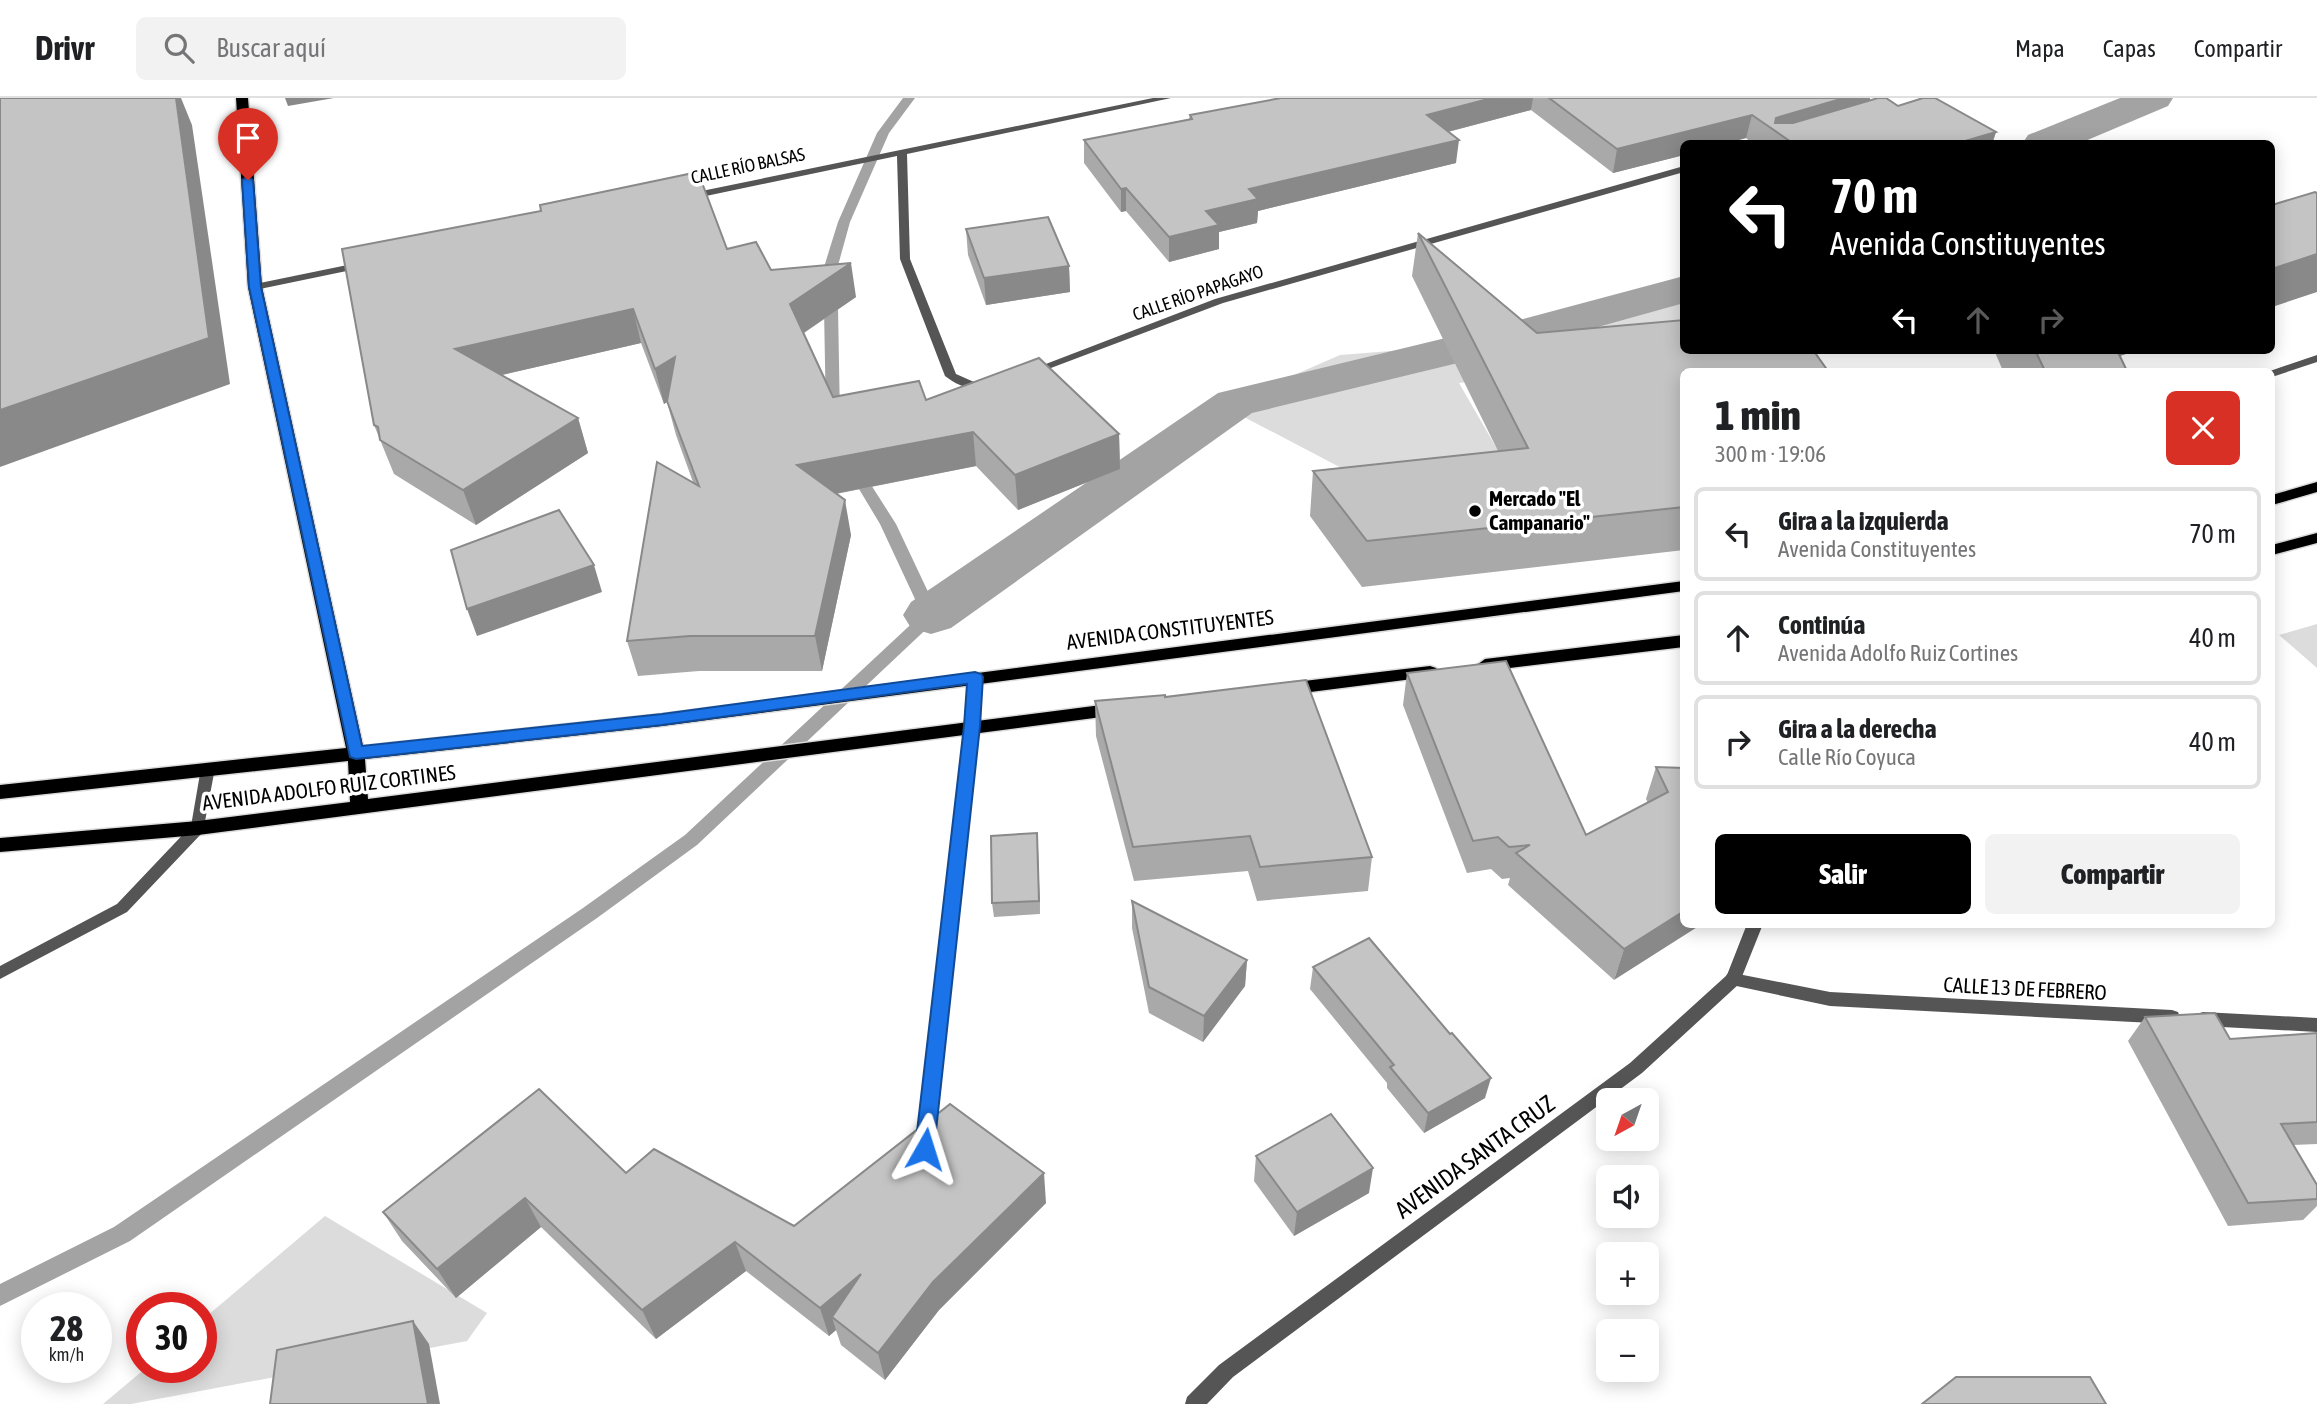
<!DOCTYPE html>
<html lang="es">
<head>
<meta charset="utf-8">
<style>
	body { margin:0; font-family:"Asap Condensed",sans-serif; background:#f2f2f2; color:#202124; height:100vh; display:flex; flex-direction:column; font-size:26px; white-space:nowrap }
	* { box-sizing:border-box; margin:0 }
	p { font-size:23px; color:#757577 }
	.icon { flex:none; width:38px; height:38px; fill:none; stroke:currentColor; stroke-width:2; stroke-linecap:round; stroke-linejoin:round }
	.map { position:relative; flex:1; overflow:hidden }
	.drawer { position:absolute; left:1680px; top:270px; width:595px; height:560px; display:flex; flex-direction:column; background:#fff; border-radius:10px; box-shadow:0 4px 18px #0003 }
	.drawer>* { flex:none }
	.guide { position:absolute; left:1680px; top:42px; width:595px; height:214px; border-radius:10px; box-shadow:0 4px 18px #0003; background:#000; color:#fff; overflow:hidden }
	.needle { width:46px; rotate:220deg }
	.tools { position:absolute; left:1596px; top:990px; display:grid; gap:14px }
	.tools a { display:grid; place-items:center; width:63px; height:63px; border-radius:10px; background:#fff; box-shadow:0 4px 18px #0003; font-size:35px }
	.speed { position:absolute; left:21px; top:1194px; display:flex; gap:14px; font-size:35px; font-weight:700; text-align:center }
	.speed>* { display:grid; place-content:center; width:91px; height:91px; border-radius:50%; background:#fff; box-shadow:0 4px 18px #0003; line-height:1 }
	.speed small { font-size:18px; font-weight:400 }
	.speed .limit { border:10px solid #d22; background:#fff; color:#111 }
	.pin { position:absolute; display:grid; place-items:center; width:60px; height:60px; color:#fff; margin:-72px -30px; border-radius:50% 50% 50% 0; rotate:-45deg; box-shadow:0 0 7px #0007 }
	.pin .icon { rotate:45deg }
	.me { position:absolute; width:77px; margin:-38px; rotate:6deg; stroke-linejoin:round; filter:drop-shadow(0 0 5px #0008) }
	.turn { display:flex; align-items:center; gap:24px; height:147px; padding:0 35px; font-size:32px }
	.turn .icon { width:91px; height:91px; stroke-width:2.5 }
	.turn b { display:block; font-size:49px; line-height:60px }
	.lanes { display:flex; align-items:center; height:66px; padding:0 35px; background:#0003; justify-content:center; gap:35px; direction:ltr }
	.lanes .off { opacity:.35 }
	.round { display:grid; place-items:center; flex:none; width:74px; height:74px; border-radius:10px; background:#f2f2f2 }
	.summary { display:flex; align-items:center; justify-content:space-between; height:119px; padding:0 35px }
	h1 { font-size:42px; font-weight:800; line-height:52px }
	.cta { display:flex; gap:14px; margin-top:auto; padding:14px 35px }
	.cta a { flex:1; height:80px; border-radius:10px; background:#000; color:#fff; font-size:28px; font-weight:800; line-height:80px; text-align:center }
	.cta a+a { background:#f2f2f2; color:#202124 }
	ul { padding:0; list-style:none }
	li { display:flex; align-items:center; gap:21px; height:94px; margin:0 14px 10px; padding:0 21px; border:4px solid #e0e0e0; border-radius:10px }
	li div { flex:1 }
	li b { display:block; font-size:26px }
	li em { font-style:normal }
	header { display:flex; align-items:center; gap:42px; box-sizing:border-box; height:98px; padding:0 35px; background:#fff; border-bottom:2px solid #e0e0e0 }
	header strong { font-size:33px }
	nav { display:flex; gap:38px; margin-inline-start:auto; font-size:24px }
	.search { width:490px; height:63px; background:#f2f2f2; display:flex; align-items:center; gap:18px; box-sizing:border-box; padding:0 24px; border-radius:10px; color:#757577; font-size:26px }
	.map>svg:first-child { display:block }
	.green { fill:#dcdcdc }
	.lines { fill:none; stroke-linecap:round; stroke-linejoin:round }
	.stream { fill:#a3a3a3; fill-rule:evenodd }
	.canal { fill:#a3a3a3; fill-rule:evenodd }
	.primary-casing { stroke:#dbdbdb; stroke-width:3 }
	.service { fill:#555; fill-rule:evenodd }
	.minor { fill:#555; fill-rule:evenodd }
	.tertiary { fill:#555; fill-rule:evenodd }
	.primary { fill:#000; fill-rule:evenodd }
	.wall { fill:#a9a9a9 }
	.shaded-wall { fill:#898989 }
	.building { fill:#c4c4c4; stroke:#898989; stroke-width:2 }
	.route { fill:#1a73e8; stroke:#114b97; stroke-width:2 }
	.poi-dot { fill:#000; stroke:#fff; stroke-width:2.5 }
	.labels { text-anchor:middle; stroke-width:7; stroke-linejoin:round; paint-order:stroke }
	.far-street-label { font-size:18px; fill:#000; stroke:#fff }
	.poi-label { font-size:21px; font-weight:bold; fill:#000; stroke:#fff; text-anchor:start }
	.street-label { font-size:21px; fill:#000; stroke:#fff }
	.near-street-label { font-size:24px; fill:#000; stroke:#fff }
</style>
</head>
<body>
<header>
<strong>Drivr</strong>
<div class="search"><svg class="icon" aria-label="search" viewBox="0 0 24 24"><circle cx="10" cy="10" r="6"/><path d="M15 15l6 6"/></svg>Buscar aquí</div>
<nav><a>Mapa</a><a>Capas</a><a>Compartir</a></nav>
</header>
<div class="map">
<svg width="2317" height="1306" viewBox="0 0 2317 1306">
	<rect width="100%" height="100%" fill="#fff"/>
	<g class="green">
		<path d="M1683,178L1684,252H1796L1459,285L1500,356L1349,374L1223,308L1340,257L1416,251L1575,216Z"/>
		<path d="M2317,526V570L2279,537Z"/>
		<path d="M325,1118L487,1215L467,1243L131,1306H103L147,1269H201V1223Z"/>
	</g>
	<g class="lines">
		<g class="stream">
			<path d="M903,0H915L889,35L850,124L834,182L838,210L840,321L833,325L826,321L824,210L820,182L838,124L877,35Z"/>
			<path d="M854,366L859,368L896,426L939,517L937,521L697,747L597,820L130,1143L0,1208V1186L114,1129L583,810L685,737L922,516L880,426L847,371Z"/>
		</g>
		<g class="canal">
			<path d="M2120,0H2173L2168,8L2078,46H2022L2028,37Z"/>
			<path d="M1684,178V205L1544,244L1252,315L951,530L931,536L911,530L903,517L911,504L1218,295L1516,223Z"/>
		</g>
		<g class="primary-casing">
			<g id="primary">
				<path d="M236,0H248L262,189L363,648L662,616L1684,483V493L662,628L365,661L368,701L1117,605L1126,611L1117,617L198,737L0,754V740L198,723L350,704L348,663L0,701V687L346,650L248,189Z"/>
				<path d="M2317,384V394L2272,407V397Z"/>
				<path d="M2317,435V445L2272,457V447Z"/>
				<path d="M1684,537V549L1485,573L1477,567L1485,561Z"/>
				<path d="M1430,568L1436,570L1438,574L1436,578L1287,597L1279,591L1287,585Z"/>
			</g>
		</g>
		<path class="service" d="M2317,257V264L2272,279L2270,273Z"/>
		<g class="minor">
			<path d="M1153,0H1171L907,56L910,161L956,276L974,284L989,285L991,287C976,296 958,288 945,278L900,161L897,58L687,102L682,99L687,96Z"/>
			<path d="M1684,68V74L1223,205L1035,276L1031,277L1025,274L1215,201Z"/>
			<path d="M362,164L366,165V169L255,192L250,189L255,186Z"/>
			<path d="M975,574L982,579L979,628L934,1042L932,1047L926,1049L920,1047L918,1042L965,628L968,579Z"/>
			<path d="M1733,875L1830,894L2172,912L2178,914L2180,919L2178,924L2172,926L1830,908L1727,886L1725,881L1727,876Z"/>
			<path d="M2203,914L2317,920V934L2203,928L2197,926L2195,921L2197,916Z"/>
		</g>
		<g class="tertiary">
			<path d="M208,665L215,670L203,734L127,814L0,881V868L117,806L191,728L201,670Z"/>
			<path d="M1747,826H1763L1739,886L1642,975L1233,1279L1207,1306H1185L1187,1299L1219,1267L1630,965L1727,877Z"/>
		</g>
		<use href="#primary" class="primary"/>
	</g>
	<g class="wall">
		<path d="M1281,0H1870V3L1898,8L1996,34L1992,46H1753L1746,40L1684,46V57L1613,75L1531,12L1448,34L1456,65L1258,113L1257,125L1219,134V151L1169,164L1126,113L1121,114L1084,65V42L1189,21L1190,17Z"/>
		<path d="M966,131L1069,168L1070,194L986,207L968,157Z"/>
		<path d="M1418,135L1537,235L1684,273V452L1362,489L1310,418L1313,373L1498,353L1412,178Z"/>
		<path d="M727,151L771,172L856,199L804,235L833,299L926,302L1119,336L1120,371L1018,412L976,368L836,396L851,437L822,573H699L638,578L627,543L693,384L676,337L667,304L664,306L641,245L502,277L578,320L588,355L476,427L394,376L374,327Z"/>
		<path d="M1994,252H2138L2120,258L2127,273H2003Z"/>
		<path d="M1407,575L1586,737L1648,705L1646,701L1656,669L1684,670L1614,882L1508,787L1510,780L1502,781L1491,771L1467,775L1403,607Z"/>
		<path d="M1165,599L1372,759L1368,793L1257,803L1248,773L1134,783L1096,638L1095,603Z"/>
		<path d="M1037,735L1040,816L994,819L992,805Z"/>
		<path d="M1132,803L1247,862L1245,888L1203,944L1149,915L1132,830Z"/>
		<path d="M1313,869L1485,1000L1424,1035L1387,990V985L1310,891Z"/>
		<path d="M2145,919L2230,941L2317,935V1046L2293,1047L2317,1087V1108L2303,1122L2228,1128L2128,943Z"/>
		<path d="M1256,1058L1369,1095L1294,1138L1254,1083Z"/>
		<path d="M626,1075L794,1128L1046,1105L939,1212L885,1282L841,1247L836,1232L829,1238L746,1173L656,1241L541,1129L456,1200L402,1143L383,1114Z"/>
	</g>
	<g class="shaded-wall">
		<path d="M176,0H181L192,27L230,286L0,369V312Z"/>
		<path d="M285,0H334L288,8Z"/>
		<path d="M1492,0H1533L1531,12L1424,40L1427,17Z"/>
		<path d="M1844,0H1870L1866,15L1773,31L1776,20Z"/>
		<path d="M1752,17L1746,40L1726,46H1684V57L1613,75L1617,51Z"/>
		<path d="M1996,34L1992,46H1955Z"/>
		<path d="M1459,42L1456,65L1258,113L1257,125L1219,134V151L1169,164V139L1206,113L1249,91Z"/>
		<path d="M1126,90V113L1121,114V91Z"/>
		<path d="M2317,156V194L2272,209V171Z"/>
		<path d="M851,165L856,199L796,240L790,206Z"/>
		<path d="M1069,168L1070,194L986,207L984,180Z"/>
		<path d="M633,211L641,245L466,285L455,251Z"/>
		<path d="M2090,252H2138L2082,270Z"/>
		<path d="M675,259L683,294L664,306L655,271Z"/>
		<path d="M578,320L588,355L476,427L463,392Z"/>
		<path d="M973,334L976,368L803,402L797,367Z"/>
		<path d="M1119,336L1120,371L1018,412L1015,377Z"/>
		<path d="M845,402L851,437L822,573L815,538Z"/>
		<path d="M594,467L602,494L477,538L467,511Z"/>
		<path d="M1037,735L1038,749L1040,816L1039,803Z"/>
		<path d="M1684,813V826H1702L1614,882L1624,851Z"/>
		<path d="M1247,862L1245,888L1203,944L1204,918Z"/>
		<path d="M1491,980L1485,1000L1424,1035L1428,1015Z"/>
		<path d="M1373,1070L1369,1095L1294,1138L1297,1114Z"/>
		<path d="M1044,1075L1046,1105L939,1212L885,1282L878,1255L933,1184Z"/>
		<path d="M525,1100L541,1129L456,1200L437,1171Z"/>
		<path d="M735,1144L746,1173L656,1241L642,1212Z"/>
		<path d="M861,1176L832,1219L836,1232L829,1238L820,1210Z"/>
		<path d="M413,1223L429,1246L440,1306H428Z"/>
	</g>
	<g class="building">
		<path d="M0,0H176L209,240L0,312Z"/>
		<path d="M1281,0H1492L1427,17L1459,42L1249,91L1258,101L1206,113L1219,127L1169,139L1126,90L1121,91L1084,42L1192,21L1190,17Z"/>
		<path d="M1549,0H1844L1776,20L1775,25H1793L1878,0H1886L1898,8L1923,0H1935L1996,34L1955,46H1794L1752,17L1617,51Z"/>
		<path d="M698,74L727,151L756,144L771,172L851,165L790,206L833,299L919,283L926,302L1039,260L1119,336L1015,377L973,334L797,367L845,402L815,538H690L627,543L657,364L699,388L667,303L675,259L655,271L633,211L455,251L578,320L463,392L380,342L378,329L374,327L342,151L541,113L540,107Z"/>
		<path d="M2315,94L2317,95V156L2272,171V107Z"/>
		<path d="M1048,119L1069,168L984,180L966,131Z"/>
		<path d="M1418,135L1537,235L1684,222V252H1813L1828,273H1684V409L1367,443L1313,373L1528,350Z"/>
		<path d="M2035,252H2117L2127,273H2045Z"/>
		<path d="M559,412L594,467L467,511L451,452Z"/>
		<path d="M1506,563L1586,737L1668,694L1656,669L1684,670V813L1624,851L1516,755L1530,747L1509,749L1498,739L1473,743L1407,575Z"/>
		<path d="M1306,582L1372,759L1260,769L1250,738L1133,749L1095,603L1165,597V599Z"/>
		<path d="M1037,735L1039,803L992,805L991,738Z"/>
		<path d="M1132,803L1247,862L1204,918L1149,889Z"/>
		<path d="M1369,840L1450,936L1452,935L1491,980L1428,1015L1390,969L1394,967L1313,869Z"/>
		<path d="M2215,915L2230,941L2317,935V1024L2281,1026L2317,1087V1101L2248,1105L2145,919Z"/>
		<path d="M539,991L626,1075L654,1051L794,1128L918,1031L927,1028L930,1022L950,1006L1044,1075L933,1184L878,1255L832,1219L861,1176L820,1210L735,1144L642,1212L525,1100L437,1171L383,1114Z"/>
		<path d="M1331,1016L1373,1070L1297,1114L1256,1058Z"/>
		<path d="M413,1223L428,1306H270L277,1252Z"/>
		<path d="M1956,1279H2090L2106,1306H1922Z"/>
	</g>
	<path class="route" d="M248,78L253,82L261,189L362,648L662,616L975,574L981,576L983,579L980,628L934,1051L932,1057L925,1059L918,1057L915,1051L964,628L967,586L662,627L356,661L350,659L249,189L242,82Z"/>
	<circle class="poi-dot" cx="1475" cy="413" r="7"/>
	<g class="labels">
		<g class="far-street-label">
			<text transform="translate(748 68) rotate(-12)" y="6">CALLE RÍO BALSAS</text>
			<text transform="translate(1198 195) rotate(-19)" y="6">CALLE RÍO PAPAGAYO</text>
		</g>
		<g class="poi-label">
			<text x="1489" y="408">Mercado "El<tspan x="1489" dy="24">Campanario"</tspan></text>
		</g>
		<g class="street-label">
			<text transform="translate(1170 532) rotate(-7)" y="7">AVENIDA CONSTITUYENTES</text>
			<text transform="translate(329 690) rotate(-7)" y="7">AVENIDA ADOLFO RUIZ CORTINES</text>
			<text transform="translate(2025 891) rotate(3)" y="7">CALLE 13 DE FEBRERO</text>
		</g>
		<g class="near-street-label">
			<text transform="translate(1475 1059) rotate(-36)" y="8">AVENIDA SANTA CRUZ</text>
		</g>
	</g>
</svg>
<div class="tools">
<a><svg class="needle" viewBox="-14 -14 28 28"><path d="M0-13l5 13h-10z" fill="#e53935"/><path d="M0 13l5-13h-10z" fill="#757577"/></svg></a>
<a><svg class="icon" aria-label="sound" viewBox="0 0 24 24"><path d="M4 9h4l5-4v14l-5-4H4zM17 9q2 3 0 6"/></svg></a>
<a>+</a>
<a>−</a>
</div>
<div class="speed"><div>28<small>km/h</small></div><div class="limit">30</div></div>
<div class="pin" style="left:248px;top:82px;background:#d93025"><svg class="icon" aria-label="arrive" viewBox="0 0 24 24"><path d="M6 21V4h12l-3 4 3 4H6"/></svg></div>
<svg class="me" style="left:925px;top:1051px" viewBox="-20 -20 40 40"><path d="M0-17L14 15 0 8-14 15z" fill="#1a73e8" stroke="#fff" stroke-width="4"/></svg>
<div class="guide">
<div class="turn"><svg class="icon" aria-label="left" viewBox="0 0 24 24"><path d="M17 20v-9H6M10 6l-5 5 5 5"/></svg><div><b>70 m</b>Avenida Constituyentes</div></div>
<div class="lanes"><svg class="icon" aria-label="left" viewBox="0 0 24 24"><path d="M17 20v-9H6M10 6l-5 5 5 5"/></svg><svg class="icon off" aria-label="ahead" viewBox="0 0 24 24"><path d="M12 20V5M6 11l6-6 6 6"/></svg><svg class="icon off" aria-label="right" viewBox="0 0 24 24"><path d="M7 20v-9h11M14 6l5 5-5 5"/></svg></div>
</div>
<section class="drawer">
<div class="summary"><div><h1>1 min</h1><p>300 m · 19:06</p></div><a class="round" style="background:#d93025;color:#fff"><svg class="icon" aria-label="close" viewBox="0 0 24 24"><path d="M6 6l12 12M18 6L6 18"/></svg></a></div>
<ul>
<li><svg class="icon" aria-label="left" viewBox="0 0 24 24"><path d="M17 20v-9H6M10 6l-5 5 5 5"/></svg><div><b>Gira a la izquierda</b><p>Avenida Constituyentes</p></div><em>70 m</em></li>
<li><svg class="icon" aria-label="ahead" viewBox="0 0 24 24"><path d="M12 20V5M6 11l6-6 6 6"/></svg><div><b>Continúa</b><p>Avenida Adolfo Ruiz Cortines</p></div><em>40 m</em></li>
<li><svg class="icon" aria-label="right" viewBox="0 0 24 24"><path d="M7 20v-9h11M14 6l5 5-5 5"/></svg><div><b>Gira a la derecha</b><p>Calle Río Coyuca</p></div><em>40 m</em></li>
</ul>
<div class="cta"><a>Salir</a><a>Compartir</a></div>
</section>
</div>
</body>
</html>
